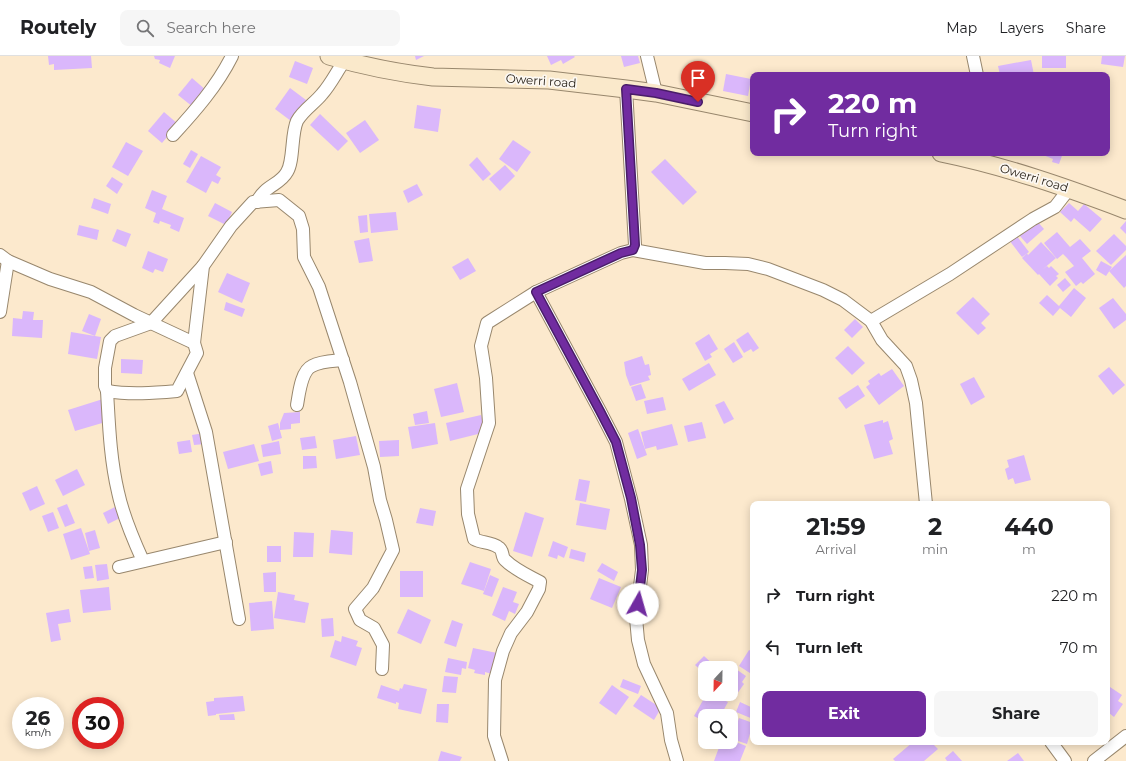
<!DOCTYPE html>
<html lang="en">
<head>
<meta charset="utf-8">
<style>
	body { margin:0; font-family:Montserrat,sans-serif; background:#f6f6f6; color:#202124; height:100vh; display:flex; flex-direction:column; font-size:15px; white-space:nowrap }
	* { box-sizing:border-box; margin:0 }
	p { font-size:13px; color:#757577 }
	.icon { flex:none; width:22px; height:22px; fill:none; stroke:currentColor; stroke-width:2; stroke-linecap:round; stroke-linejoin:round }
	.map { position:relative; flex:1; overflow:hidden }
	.sheet { position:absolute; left:750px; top:445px; width:360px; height:244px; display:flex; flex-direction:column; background:#fff; border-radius:8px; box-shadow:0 2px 10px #0003 }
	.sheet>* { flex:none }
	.banner { position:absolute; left:750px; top:16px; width:360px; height:84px; border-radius:8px; box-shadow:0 2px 10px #0003; background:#712ca0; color:#fff; overflow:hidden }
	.needle { width:26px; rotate:202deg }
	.controls { position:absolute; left:698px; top:605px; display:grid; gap:8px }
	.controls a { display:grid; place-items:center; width:40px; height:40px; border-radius:8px; background:#fff; box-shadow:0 2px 10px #0003; font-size:20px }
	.speed { position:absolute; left:12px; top:641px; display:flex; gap:8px; font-size:20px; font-weight:700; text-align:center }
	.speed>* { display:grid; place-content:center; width:52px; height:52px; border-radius:50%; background:#fff; box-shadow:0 2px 10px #0003; line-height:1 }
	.speed small { font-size:10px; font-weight:400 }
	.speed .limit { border:6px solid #d22; background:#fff; color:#111 }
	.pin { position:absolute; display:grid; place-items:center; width:34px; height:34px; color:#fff; margin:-41px -17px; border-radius:50% 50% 50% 0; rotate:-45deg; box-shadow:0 0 4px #0007 }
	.pin .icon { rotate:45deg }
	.me { position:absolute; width:44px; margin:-22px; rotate:7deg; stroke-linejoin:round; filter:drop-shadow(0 0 3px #0008) }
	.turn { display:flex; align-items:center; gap:14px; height:84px; padding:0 12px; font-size:18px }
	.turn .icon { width:52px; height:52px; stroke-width:2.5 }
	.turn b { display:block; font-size:28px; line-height:34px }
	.eta { display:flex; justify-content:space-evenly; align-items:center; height:68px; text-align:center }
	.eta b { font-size:24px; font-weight:700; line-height:28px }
	.primary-button { display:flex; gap:8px; margin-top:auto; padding:8px 12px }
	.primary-button a { flex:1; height:46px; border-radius:8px; background:#712ca0; color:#fff; font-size:16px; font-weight:700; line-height:46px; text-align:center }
	.primary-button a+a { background:#f6f6f6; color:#202124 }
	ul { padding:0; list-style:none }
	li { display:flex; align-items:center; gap:12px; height:52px; padding:0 12px }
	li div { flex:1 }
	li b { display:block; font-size:15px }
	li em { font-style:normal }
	header { display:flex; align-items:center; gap:24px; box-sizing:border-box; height:56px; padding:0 20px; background:#fff; border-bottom:1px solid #e0e0e0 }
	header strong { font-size:19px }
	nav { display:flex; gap:22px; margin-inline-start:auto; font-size:14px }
	.search { width:280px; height:36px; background:#f6f6f6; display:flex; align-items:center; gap:10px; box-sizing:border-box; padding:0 14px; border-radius:8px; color:#757577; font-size:15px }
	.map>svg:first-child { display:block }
	.building { fill:#dab7fb }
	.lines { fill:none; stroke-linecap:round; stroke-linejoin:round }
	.street-casing { stroke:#98876d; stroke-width:14 }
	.secondary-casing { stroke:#98876d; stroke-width:19 }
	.street { stroke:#fff; stroke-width:12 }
	.secondary { stroke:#fae9cb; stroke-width:17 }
	.route-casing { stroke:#491d68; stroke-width:10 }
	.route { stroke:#712ca0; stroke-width:7 }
	.labels { text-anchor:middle; stroke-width:3.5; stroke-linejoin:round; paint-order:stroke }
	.street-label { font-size:12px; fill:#282117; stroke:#fcf8f3 }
</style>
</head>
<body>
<header>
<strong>Routely</strong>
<div class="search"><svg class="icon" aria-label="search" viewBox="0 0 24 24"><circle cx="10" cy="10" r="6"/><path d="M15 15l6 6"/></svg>Search here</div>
<nav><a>Map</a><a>Layers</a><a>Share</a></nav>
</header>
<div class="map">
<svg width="1126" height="705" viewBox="0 0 1126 705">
	<rect width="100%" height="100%" fill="#fce9cd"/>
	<g class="building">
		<path d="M48,0H91L92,12L54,14V8L49,9Z"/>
		<path d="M154,0H175L170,12L159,7L160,4L155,3Z"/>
		<path d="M415,0H424L416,4Z"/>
		<path d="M547,0H574L575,1L563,8L561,4L551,9Z"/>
		<path d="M621,0H638L640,7L624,11Z"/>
		<rect x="1042" y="0" width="24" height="12"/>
		<path d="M1102,0H1125L1123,11L1101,8Z"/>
		<path d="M1031,4L1034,19H1000L998,10Z"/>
		<path d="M295,5L313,12L307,28L289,21Z"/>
		<path d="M726,18L751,23L748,40L723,35Z"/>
		<path d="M192,22L207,35L193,51L178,39Z"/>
		<path d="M290,32L306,44L291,65L275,53Z"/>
		<path d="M417,49L441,53L438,76L414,72Z"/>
		<path d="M164,56L178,68L162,87L148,75Z"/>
		<path d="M320,58L348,85L338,95L310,69Z"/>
		<path d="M365,64L379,84L360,97L346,77Z"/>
		<path d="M513,84L531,96L517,116L499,103Z"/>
		<path d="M126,86L143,95L128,120L112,111Z"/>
		<path d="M191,94L198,98L190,112L183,108Z"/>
		<path d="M1043,97H1063L1059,108L1052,106L1053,103L1043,99Z"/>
		<path d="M201,100L221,111L216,119L221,122L218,128L212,125L206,137L186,126Z"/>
		<path d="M477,101L491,118L483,125L469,109Z"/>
		<path d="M665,103L697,136L683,149L651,116Z"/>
		<path d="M505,109L515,120L500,135L489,123Z"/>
		<path d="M112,121L123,128L117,138L106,130Z"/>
		<path d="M417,128L423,139L408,147L403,135Z"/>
		<path d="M152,134L167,140L162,153L184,162L179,176L170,172L171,169L160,165L159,168L153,166L156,157L145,152Z"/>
		<path d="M94,142L111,148L108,158L91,152Z"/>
		<path d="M215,147L232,156L226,169L208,160Z"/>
		<path d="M1069,147L1078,155L1084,148L1102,163L1090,176L1074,162L1071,166L1060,156Z"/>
		<path d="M396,156L398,174L371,177L369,158Z"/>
		<path d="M367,159L368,176L360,177L358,160Z"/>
		<path d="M1036,164L1044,173L1027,188L1019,179Z"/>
		<path d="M1126,165V178L1120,172Z"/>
		<path d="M79,169L99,174L97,184L77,179Z"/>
		<path d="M117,173L131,178L126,191L112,185Z"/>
		<path d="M1057,176L1070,191L1080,183L1091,195L1082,202L1095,218L1083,228L1081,226L1076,230L1065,216L1074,210L1067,202L1063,198L1057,203L1044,187Z"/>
		<path d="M1114,178L1126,190V194L1111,209L1096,195Z"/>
		<path d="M1016,179L1029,196L1022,201L1009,184Z"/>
		<path d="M369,182L373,205L359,207L354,185Z"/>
		<path d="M1041,186L1056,202L1042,214L1047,210L1049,212L1051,210L1059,218L1056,220L1058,222L1050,230L1039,218L1038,219L1022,202L1027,197L1028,199Z"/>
		<path d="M148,195L168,203L163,216L155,213L153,217L142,212Z"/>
		<path d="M1126,199V230L1124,232L1109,215Z"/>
		<path d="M468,202L476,215L460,224L452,211Z"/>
		<path d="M1101,205L1112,211L1106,220L1096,214Z"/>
		<path d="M227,217L250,227L242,247L218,236Z"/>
		<path d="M1065,222L1071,229L1063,236L1057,229Z"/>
		<path d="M1074,232L1086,242L1071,261L1060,252L1053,260L1039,247L1047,239L1059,250Z"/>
		<path d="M973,241L990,258L981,267L986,272L978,279L956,257Z"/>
		<path d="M1113,242L1126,258V264L1114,273L1099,252Z"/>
		<path d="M226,246L245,253L242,261L224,254Z"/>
		<path d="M23,255L34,256L33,264H43L42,282L12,280L13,262L22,263Z"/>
		<path d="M89,258L101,263L95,280L82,275Z"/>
		<path d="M855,263L863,271L852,282L844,274Z"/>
		<path d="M71,276L101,281L97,303L68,298Z"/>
		<path d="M748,276L759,292L753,296L751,293L744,297L736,284Z"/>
		<path d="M709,278L718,293L710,298L712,301L705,305L695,287Z"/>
		<path d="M734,286L743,301L733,307L724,293Z"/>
		<path d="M848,290L865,307L852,319L835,302Z"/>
		<path d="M642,300L645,309L649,308L651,319L648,320L650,324L630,330L626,319L624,306Z"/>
		<path d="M121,303L143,304L142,318L121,317Z"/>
		<path d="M709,307L716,319L689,335L682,323Z"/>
		<path d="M1109,311L1125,329L1113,339L1098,320Z"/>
		<path d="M892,313L904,330L879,349L866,331L870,328L868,325L879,317L881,320Z"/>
		<path d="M974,321L985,341L971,349L960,328Z"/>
		<path d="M457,327L464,356L441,361L434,333Z"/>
		<path d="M641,328L646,342L636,345L631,331Z"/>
		<path d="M858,329L865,340L846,353L838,342Z"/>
		<path d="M663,341L666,354L647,358L644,345Z"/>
		<path d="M103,343L109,365L75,375L68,354Z"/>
		<path d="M724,345L734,363L724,368L715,349Z"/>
		<path d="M427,355L429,367L415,369L413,358Z"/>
		<path d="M300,356V367L291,368V373L280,374V367L284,357Z"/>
		<path d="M481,359L486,376L450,385L446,367Z"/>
		<path d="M883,364V367L888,365L893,383L889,385L893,398L874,403L864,369Z"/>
		<path d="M702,366L706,382L688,386L684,370Z"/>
		<path d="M278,367L282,382L272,385L268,370Z"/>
		<path d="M435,367L438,388L412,393L408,371Z"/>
		<path d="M672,368L678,389L657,394L656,390L645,393L641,376Z"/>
		<path d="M638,373L647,399L637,403L628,377Z"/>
		<path d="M204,377L205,388L194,389L192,379Z"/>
		<path d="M315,380L317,392L302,394L300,382Z"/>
		<path d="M356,380L360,399L336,403L333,384Z"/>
		<path d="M190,384L192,396L179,398L177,386Z"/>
		<path d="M399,384V400L380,401L379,385Z"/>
		<path d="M279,385L281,398L263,401L261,389Z"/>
		<path d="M254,388L259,405L228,413L223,396Z"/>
		<path d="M1024,399L1031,424L1015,428L1013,422L1008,424L1005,413L1009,411L1007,404Z"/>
		<path d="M303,400H316L317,412L303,413Z"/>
		<path d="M271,405L273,417L261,420L258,408Z"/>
		<path d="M77,413L85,429L63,440L55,424Z"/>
		<path d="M579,423L590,425L586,446L575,444Z"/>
		<path d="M37,430L45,448L30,455L22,437Z"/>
		<path d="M580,447L610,453L606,474L576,469Z"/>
		<path d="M67,448L75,467L65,471L57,452Z"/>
		<path d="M115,451L120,462L108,468L103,457Z"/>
		<path d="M420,452L436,455L433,470L416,467Z"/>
		<path d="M53,456L59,472L48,476L42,460Z"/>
		<path d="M525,456L544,462L532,501L513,495Z"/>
		<path d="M81,472L90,498L71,504L63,478Z"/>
		<path d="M95,474L100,492L89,495L85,477Z"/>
		<path d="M331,474L353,476L352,499L329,497Z"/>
		<path d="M294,476L314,477L313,501H293Z"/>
		<path d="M553,485L568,491L564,502L558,499L557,503L548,500Z"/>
		<rect x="267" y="490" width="14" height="16"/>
		<path d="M571,493L586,497L584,506L569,502Z"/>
		<path d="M470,506L491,513L484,535L461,528Z"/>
		<path d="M602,507L618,516L614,525L597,515Z"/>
		<path d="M107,508L109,523L97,525L95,509Z"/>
		<path d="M92,510L94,522L85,523L83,511Z"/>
		<rect x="400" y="515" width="23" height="26"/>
		<path d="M276,516V536H264L263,517Z"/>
		<path d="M490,519L499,523L492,541L483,538Z"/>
		<path d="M599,522L621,531L612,552L590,543Z"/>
		<path d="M109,531L111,554L83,557L80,534Z"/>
		<path d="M503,531L517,536L513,546L519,548L515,558L509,555L505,565L492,559Z"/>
		<path d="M278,536L295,539L294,544L309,547L305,567L274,562Z"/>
		<path d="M272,545L274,573L251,575L249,547Z"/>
		<path d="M69,553L71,566L58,568L61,584L51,586L46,557Z"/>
		<path d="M408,553L431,564L421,588L397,577Z"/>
		<path d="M333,562L334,580L322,581L321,563Z"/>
		<path d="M452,564L463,568L456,591L444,587Z"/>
		<path d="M342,580L358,585L356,590L362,592L356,610L330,601L335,584L341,586Z"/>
		<path d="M473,592L497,597L492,618L485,616V619L474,617L475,614L468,612Z"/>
		<path d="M749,594L753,596V619L739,610Z"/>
		<path d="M704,600L717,612H705V618L695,609Z"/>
		<path d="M448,602L467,606L466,613L462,612L461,619L445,616Z"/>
		<path d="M730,609L746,620L742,626L744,628L734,642L731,640L729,643L718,638H731V612H728Z"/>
		<path d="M444,620L458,621L456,637L442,636Z"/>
		<path d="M623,623L641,630L638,638L620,631Z"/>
		<path d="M404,628L427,633L421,658L398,653L399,647L396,646V648L377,642L381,629L399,635L400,632L402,633Z"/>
		<path d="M612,629L629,641L616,659L599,647Z"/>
		<path d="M1107,629L1122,639L1118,645L1123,648L1114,661L1109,657L1107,660Z"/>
		<path d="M710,638L728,646L722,657L724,658L723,660H705V666L694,660L706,639L709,640Z"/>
		<path d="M641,639L661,652L654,664L633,650Z"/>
		<path d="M243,640L245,655L216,658V659L208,660L206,646L214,645V642Z"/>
		<path d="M740,646L753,652V663L736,656Z"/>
		<path d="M437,648H449L448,667L436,666Z"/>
		<path d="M234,658L235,664H220L219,659Z"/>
		<path d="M739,662L753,667L747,688L732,683Z"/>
		<path d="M731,684L746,690L740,705H714L721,686H731Z"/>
		<path d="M913,686H931L938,693L924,705H895L893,703Z"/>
		<path d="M441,695L462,701L460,705H438Z"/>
		<path d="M953,695L962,705H947L945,702Z"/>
		<path d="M1018,697L1024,705H1007Z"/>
	</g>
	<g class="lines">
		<g class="street-casing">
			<g id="street">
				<path d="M647,0L656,37"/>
				<path d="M973,0L977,19"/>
				<path d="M626,33L635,189L633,194L621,197L536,236L600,355L616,386L631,443L641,489L642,514L636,562L638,584L644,608L667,657L671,684L677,705"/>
				<path d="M173,79C195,55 217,30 232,0"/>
				<path d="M257,146C265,129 280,129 287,116C294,105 291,78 297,65C303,54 315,47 322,38C331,28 337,15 345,4"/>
				<path d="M633,194L705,207H725L748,208L768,213L823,234L843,244L871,265L882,284L906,310L911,324L916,347L926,448"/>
				<path d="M0,199L8,205L50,223L91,236L134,259L194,287L197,297L177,335C154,337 130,339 107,335"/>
				<path d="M0,256L8,205"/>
				<path d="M871,265L950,218L1033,163L1055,151L1069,133"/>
				<path d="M194,287L203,210L231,170L253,146L279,144L299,160L303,173L304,201L319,231L350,326L374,411L380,444L386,464L393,494L373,532L355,553L360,564L374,572L383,589L382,613"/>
				<path d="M187,317L206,376L239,563"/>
				<path d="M297,349C299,338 301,315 312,310C321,305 334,305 343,304"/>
				<path d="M143,505C133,483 123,460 118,436C110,402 109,368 107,335L105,330V312L110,285L115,280L151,267L203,210"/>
				<path d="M119,511L226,486"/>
				<path d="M1051,686L1065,705"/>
				<path d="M502,705L494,680L495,624L503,595L511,577L527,556L539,533L540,526C527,519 515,514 505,504C501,500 504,494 498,491C491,486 481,487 474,483L468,458L467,433L489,367L486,322L481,290L487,267L536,236"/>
				<path d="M1094,705L1126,680"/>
			</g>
		</g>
		<g class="secondary-casing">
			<g id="secondary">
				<path d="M329,0C363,10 398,17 433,21L549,24L626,33L656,37L753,57"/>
				<path d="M941,97C1005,110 1065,131 1126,154"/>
			</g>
		</g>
		<use href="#street" class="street"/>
		<use href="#secondary" class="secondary"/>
	</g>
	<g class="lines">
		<g class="route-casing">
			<path id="route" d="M638,548L642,514L640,489L631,442L616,386L600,355L536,236L621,197L633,194L635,189L626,33L656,37L698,46"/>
		</g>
		<use href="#route" class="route"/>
	</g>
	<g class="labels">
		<g class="street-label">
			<text transform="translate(541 25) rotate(4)" y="4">Owerri road</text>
			<text transform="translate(1034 122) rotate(17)" y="4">Owerri road</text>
		</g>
	</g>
</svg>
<div class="controls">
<a><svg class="needle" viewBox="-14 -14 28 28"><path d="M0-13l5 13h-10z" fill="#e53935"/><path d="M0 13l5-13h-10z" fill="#757577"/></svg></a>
<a><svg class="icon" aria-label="search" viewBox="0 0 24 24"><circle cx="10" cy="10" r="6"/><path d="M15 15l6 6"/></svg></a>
</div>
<div class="speed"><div>26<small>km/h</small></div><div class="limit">30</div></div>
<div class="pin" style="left:698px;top:46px;background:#d93025"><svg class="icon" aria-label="arrive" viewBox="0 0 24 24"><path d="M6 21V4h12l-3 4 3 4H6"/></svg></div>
<svg class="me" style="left:638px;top:548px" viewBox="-20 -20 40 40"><circle r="19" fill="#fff"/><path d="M0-13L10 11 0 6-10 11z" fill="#712ca0"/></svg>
<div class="banner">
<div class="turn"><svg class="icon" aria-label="right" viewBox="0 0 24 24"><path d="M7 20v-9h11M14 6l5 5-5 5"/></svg><div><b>220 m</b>Turn right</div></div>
</div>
<section class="sheet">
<div class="eta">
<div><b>21:59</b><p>Arrival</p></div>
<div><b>2</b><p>min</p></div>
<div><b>440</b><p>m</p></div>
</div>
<ul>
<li><svg class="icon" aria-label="right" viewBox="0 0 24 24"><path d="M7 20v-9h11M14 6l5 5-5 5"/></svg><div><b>Turn right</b></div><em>220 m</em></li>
<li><svg class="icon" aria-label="left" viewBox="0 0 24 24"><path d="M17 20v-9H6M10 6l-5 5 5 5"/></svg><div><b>Turn left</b></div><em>70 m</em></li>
</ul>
<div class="primary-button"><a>Exit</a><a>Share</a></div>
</section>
</div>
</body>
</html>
